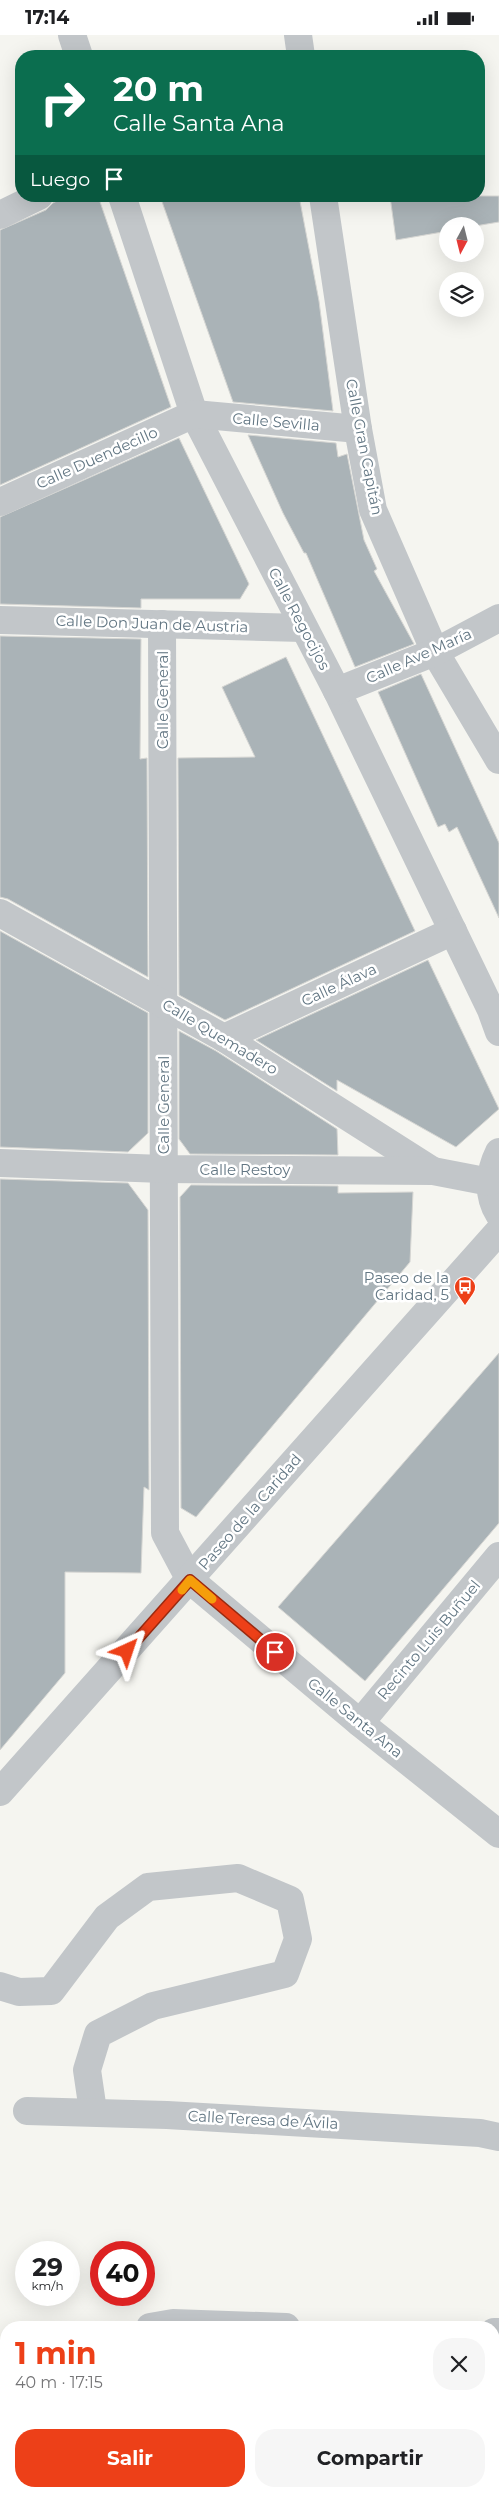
<!DOCTYPE html>
<html lang="es">
<head>
<meta charset="utf-8">
<style>
	body { margin:0; font-family:Montserrat,sans-serif; background:#f6f6f6; color:#202124; height:100vh; display:flex; flex-direction:column; font-size:19px; white-space:nowrap }
	* { box-sizing:border-box; margin:0 }
	p { font-size:16px; color:#757577 }
	.icon { flex:none; width:28px; height:28px; fill:none; stroke:currentColor; stroke-width:2; stroke-linecap:round; stroke-linejoin:round }
	.map { position:relative; flex:1; overflow:hidden }
	.drawer { position:absolute; left:0px; top:2286px; width:500px; height:176px; display:flex; flex-direction:column; background:#fff; border-radius:20px 20px 0 0; box-shadow:0 5px 20px #0002 }
	.drawer>* { flex:none }
	.hud { position:absolute; left:15px; top:15px; width:470px; height:152px; border-radius:20px; box-shadow:0 5px 20px #0002; background:#0b6e4f; color:#fff; overflow:hidden }
	.needle { width:32px; rotate:187deg }
	.tools { position:absolute; left:439px; top:182px; display:grid; gap:10px }
	.tools a { display:grid; place-items:center; width:45px; height:45px; border-radius:50%; background:#fff; box-shadow:0 5px 20px #0002; font-size:25px }
	.speed { position:absolute; left:15px; top:2206px; display:flex; gap:10px; font-size:25px; font-weight:700; text-align:center }
	.speed>* { display:grid; place-content:center; width:65px; height:65px; border-radius:50%; background:#fff; box-shadow:0 5px 20px #0002; line-height:1 }
	.speed small { font-size:12px; font-weight:400 }
	.speed .limit { border:8px solid #d22; background:#fff; color:#111 }
	.pin { position:absolute; display:grid; place-items:center; width:42px; height:42px; color:#fff; margin:-21px; border:2px solid #fff; border-radius:50%; box-shadow:0 1px 5px #0007 }
	.me { position:absolute; width:55px; margin:-28px; rotate:42deg; stroke-linejoin:round; filter:drop-shadow(0 0 4px #0008) }
	.turn { display:flex; align-items:center; gap:18px; height:105px; padding:0 15px; font-size:22px }
	.turn .icon { width:65px; height:65px; stroke-width:2.5 }
	.turn b { display:block; font-size:35px; line-height:42px }
	.then { display:flex; align-items:center; height:48px; padding:0 15px; background:#0003; gap:10px; font-size:19px }
	.round { display:grid; place-items:center; flex:none; width:52px; height:52px; border-radius:20px; background:#f6f6f6 }
	.headline { display:flex; align-items:center; justify-content:space-between; height:85px; padding:0 15px }
	h1 { font-size:30px; font-weight:700; line-height:38px; color:#ed4018 }
	.action { display:flex; gap:10px; margin-top:auto; padding:10px 15px }
	.action a { flex:1; height:58px; border-radius:20px; background:#ed4018; color:#fff; font-size:20px; font-weight:700; line-height:58px; text-align:center }
	.action a+a { background:#f6f6f6; color:#202124 }
	.status { display:flex; justify-content:space-between; align-items:center; height:35px; padding:0 25px; background:#fff; direction:ltr }
	.status svg { height:14px; fill:currentColor }
	.map>svg:first-child { display:block }
	.built { fill:#e5e6e4 }
	.building { fill:#aab3b7; stroke:#d6d6d3 }
	.lines { fill:none; stroke-linecap:round; stroke-linejoin:round }
	.minor { stroke:#c2c6c9; stroke-width:28 }
	.route-casing { stroke:#9a2a10; stroke-width:12 }
	.route { stroke:#ed4018; stroke-width:9 }
	.slow { stroke:#f59e0b; stroke-width:9 }
	.labels { text-anchor:middle; stroke-width:5; stroke-linejoin:round; paint-order:stroke }
	.street-label { font-size:15px; fill:#627683; stroke:#fff }
	.poi-label { font-size:15px; fill:#627683; stroke:#fff; text-anchor:end }
</style>
</head>
<body>
<div class="status"><b>17:14</b><svg viewBox="0 0 49 12"><path d="M0 12V9h3v3zM5 12V6h3v6zM10 12V3h3v9zM15 12V0h3v12zM26 1h20v11H26zM47 4h2v5h-2z"/></svg></div>
<div class="map">
<svg width="499" height="2462" viewBox="0 0 499 2462">
	<rect width="100%" height="100%" fill="#f5f5f0"/>
	<path class="built" d="M0,2389L6,2396V2456H59L64,2462H0Z"/>
	<g class="building">
		<path d="M67,161H98L171,372L0,450V195L46,175L53,168Z"/>
		<path d="M160,161H299L319,266L333,376L233,367Z"/>
		<path d="M390,161H499V187L475,191H448V196L396,205Z"/>
		<path d="M248,400L336,408L338,422L347,419L364,505L377,534L374,536L414,609L355,632L306,518H304L283,478Z"/>
		<path d="M179,403L249,549L240,564H141V573L0,569V482Z"/>
		<path d="M0,601L141,604L140,724L147,723L148,942L8,864L0,862Z"/>
		<path d="M286,622L415,896L225,985L179,960L178,723L255,722L222,652Z"/>
		<path d="M421,639L499,808V883L457,792L449,797L445,789L438,792L378,657Z"/>
		<path d="M0,896L148,978V1098L128,1117L0,1112Z"/>
		<path d="M428,925L499,1074L456,1112L337,1045V1056L256,1005Z"/>
		<path d="M179,996L216,1016L337,1094L338,1120L190,1119L179,1104Z"/>
		<path d="M0,1144L128,1148L148,1175L149,1455L144,1452L141,1538L65,1537V1638L0,1715Z"/>
		<path d="M191,1150L338,1151V1158L413,1157L410,1227L196,1482L181,1473L180,1162Z"/>
		<path d="M499,1318V1488L365,1646L278,1572Z"/>
	</g>
	<g class="lines">
		<g class="minor">
			<path d="M72,0L79,21"/>
			<path d="M298,0L301,21"/>
			<path d="M122,161L194,379L337,656L491,975L499,997"/>
			<path d="M323,161L358,394L373,475L435,617L499,725"/>
			<path d="M0,180L39,161"/>
			<path d="M0,467L194,379L358,394"/>
			<path d="M0,585L303,593"/>
			<path d="M162,589L165,1498L190,1545L360,1688L499,1799"/>
			<path d="M337,656L435,617L499,583"/>
			<path d="M0,878L224,1003L433,1136"/>
			<path d="M224,1003L453,896"/>
			<path d="M499,1117C489,1137 487,1160 499,1179"/>
			<path d="M0,1128L163,1134L433,1136L490,1147"/>
			<path d="M360,1688L499,1521"/>
			<path d="M0,1757L499,1196"/>
			<path d="M0,1951L19,1957L51,1956L107,1882L148,1852L238,1843L290,1865L298,1904L285,1939L153,1971L98,1999L87,2035L93,2076"/>
			<path d="M27,2076L167,2080L480,2098L499,2102"/>
			<path d="M150,2292L173,2288L286,2292"/>
			<path d="M494,2297H499"/>
			<path d="M217,2456L230,2462"/>
		</g>
	</g>
	<g class="lines">
		<g class="route-casing">
			<path id="route" d="M127,1616L190,1545L275,1617"/>
		</g>
		<use href="#route" class="route"/>
		<path class="slow" d="M182,1555L190,1545L212,1564"/>
	</g>
	<defs>
		<g id="bus-pin" transform="scale(1.125)"><path d="M0 17L-7.5 6A9.5 9.5 0 1 1 7.5 6Z" fill="#ed4018" stroke="#fff"/><path d="M-5-6H5V4H4V6H2V4H-2V6H-4V4H-5ZM-3.5-4V0h7V-4ZM-3.5 1.2v1.5H-2V1.2ZM2 1.2v1.5H3.5V1.2Z" fill="#fff"/></g>
	</defs>
	<g fill-rule="evenodd">
		<use href="#bus-pin" x="465" y="1252"/>
	</g>
	<g class="labels">
		<g class="street-label">
			<text transform="translate(276 387) rotate(5)" y="5">Calle Sevilla</text>
			<text transform="translate(364 412) rotate(79)" y="5">Calle Gran Capitán</text>
			<text transform="translate(97 423) rotate(-24)" y="5">Calle Duendecillo</text>
			<text transform="translate(299 584) rotate(62)" y="5">Calle Regocijos</text>
			<text transform="translate(152 589) rotate(2)" y="5">Calle Don Juan de Austria</text>
			<text transform="translate(419 621) rotate(-24)" y="5">Calle Ave María</text>
			<text transform="translate(163 665) rotate(-90)" y="5">Calle General</text>
			<text transform="translate(339 950) rotate(-25)" y="5">Calle Álava</text>
			<text transform="translate(220 1002) rotate(31)" y="5">Calle Quemadero</text>
			<text transform="translate(164 1070) rotate(-90)" y="5">Calle General</text>
			<text x="245" y="1140">Calle Restoy</text>
			<text transform="translate(250 1477) rotate(-49)" y="5">Paseo de la Caridad</text>
			<text transform="translate(429 1605) rotate(-50)" y="5">Recinto Luis Buñuel</text>
			<text transform="translate(355 1683) rotate(39)" y="5">Calle Santa Ana</text>
			<text transform="translate(263 2085) rotate(3)" y="5">Calle Teresa de Ávila</text>
		</g>
		<g class="poi-label">
			<text x="449" y="1248">Paseo de la<tspan x="449" dy="17">Caridad, 5</tspan></text>
		</g>
	</g>
</svg>
<div class="tools">
<a><svg class="needle" viewBox="-14 -14 28 28"><path d="M0-13l5 13h-10z" fill="#e53935"/><path d="M0 13l5-13h-10z" fill="#757577"/></svg></a>
<a><svg class="icon" aria-label="layers" viewBox="0 0 24 24"><path d="M12 4l9 5-9 5-9-5zM3 14l9 5 9-5"/></svg></a>
</div>
<div class="speed"><div>29<small>km/h</small></div><div class="limit">40</div></div>
<div class="pin" style="left:275px;top:1617px;background:#d93025"><svg class="icon" aria-label="arrive" viewBox="0 0 24 24"><path d="M6 21V4h12l-3 4 3 4H6"/></svg></div>
<svg class="me" style="left:127px;top:1616px" viewBox="-20 -20 40 40"><path d="M0-17L14 15 0 8-14 15z" fill="#ed4018" stroke="#fff" stroke-width="4"/></svg>
<div class="hud">
<div class="turn"><svg class="icon" aria-label="right" viewBox="0 0 24 24"><path d="M7 20v-9h11M14 6l5 5-5 5"/></svg><div><b>20 m</b>Calle Santa Ana</div></div>
<div class="then">Luego<svg class="icon" aria-label="arrive" viewBox="0 0 24 24"><path d="M6 21V4h12l-3 4 3 4H6"/></svg></div>
</div>
<section class="drawer">
<div class="headline"><div><h1>1 min</h1><p>40 m · 17:15</p></div><a class="round"><svg class="icon" aria-label="close" viewBox="0 0 24 24"><path d="M6 6l12 12M18 6L6 18"/></svg></a></div>
<div class="action"><a>Salir</a><a>Compartir</a></div>
</section>
</div>
</body>
</html>
